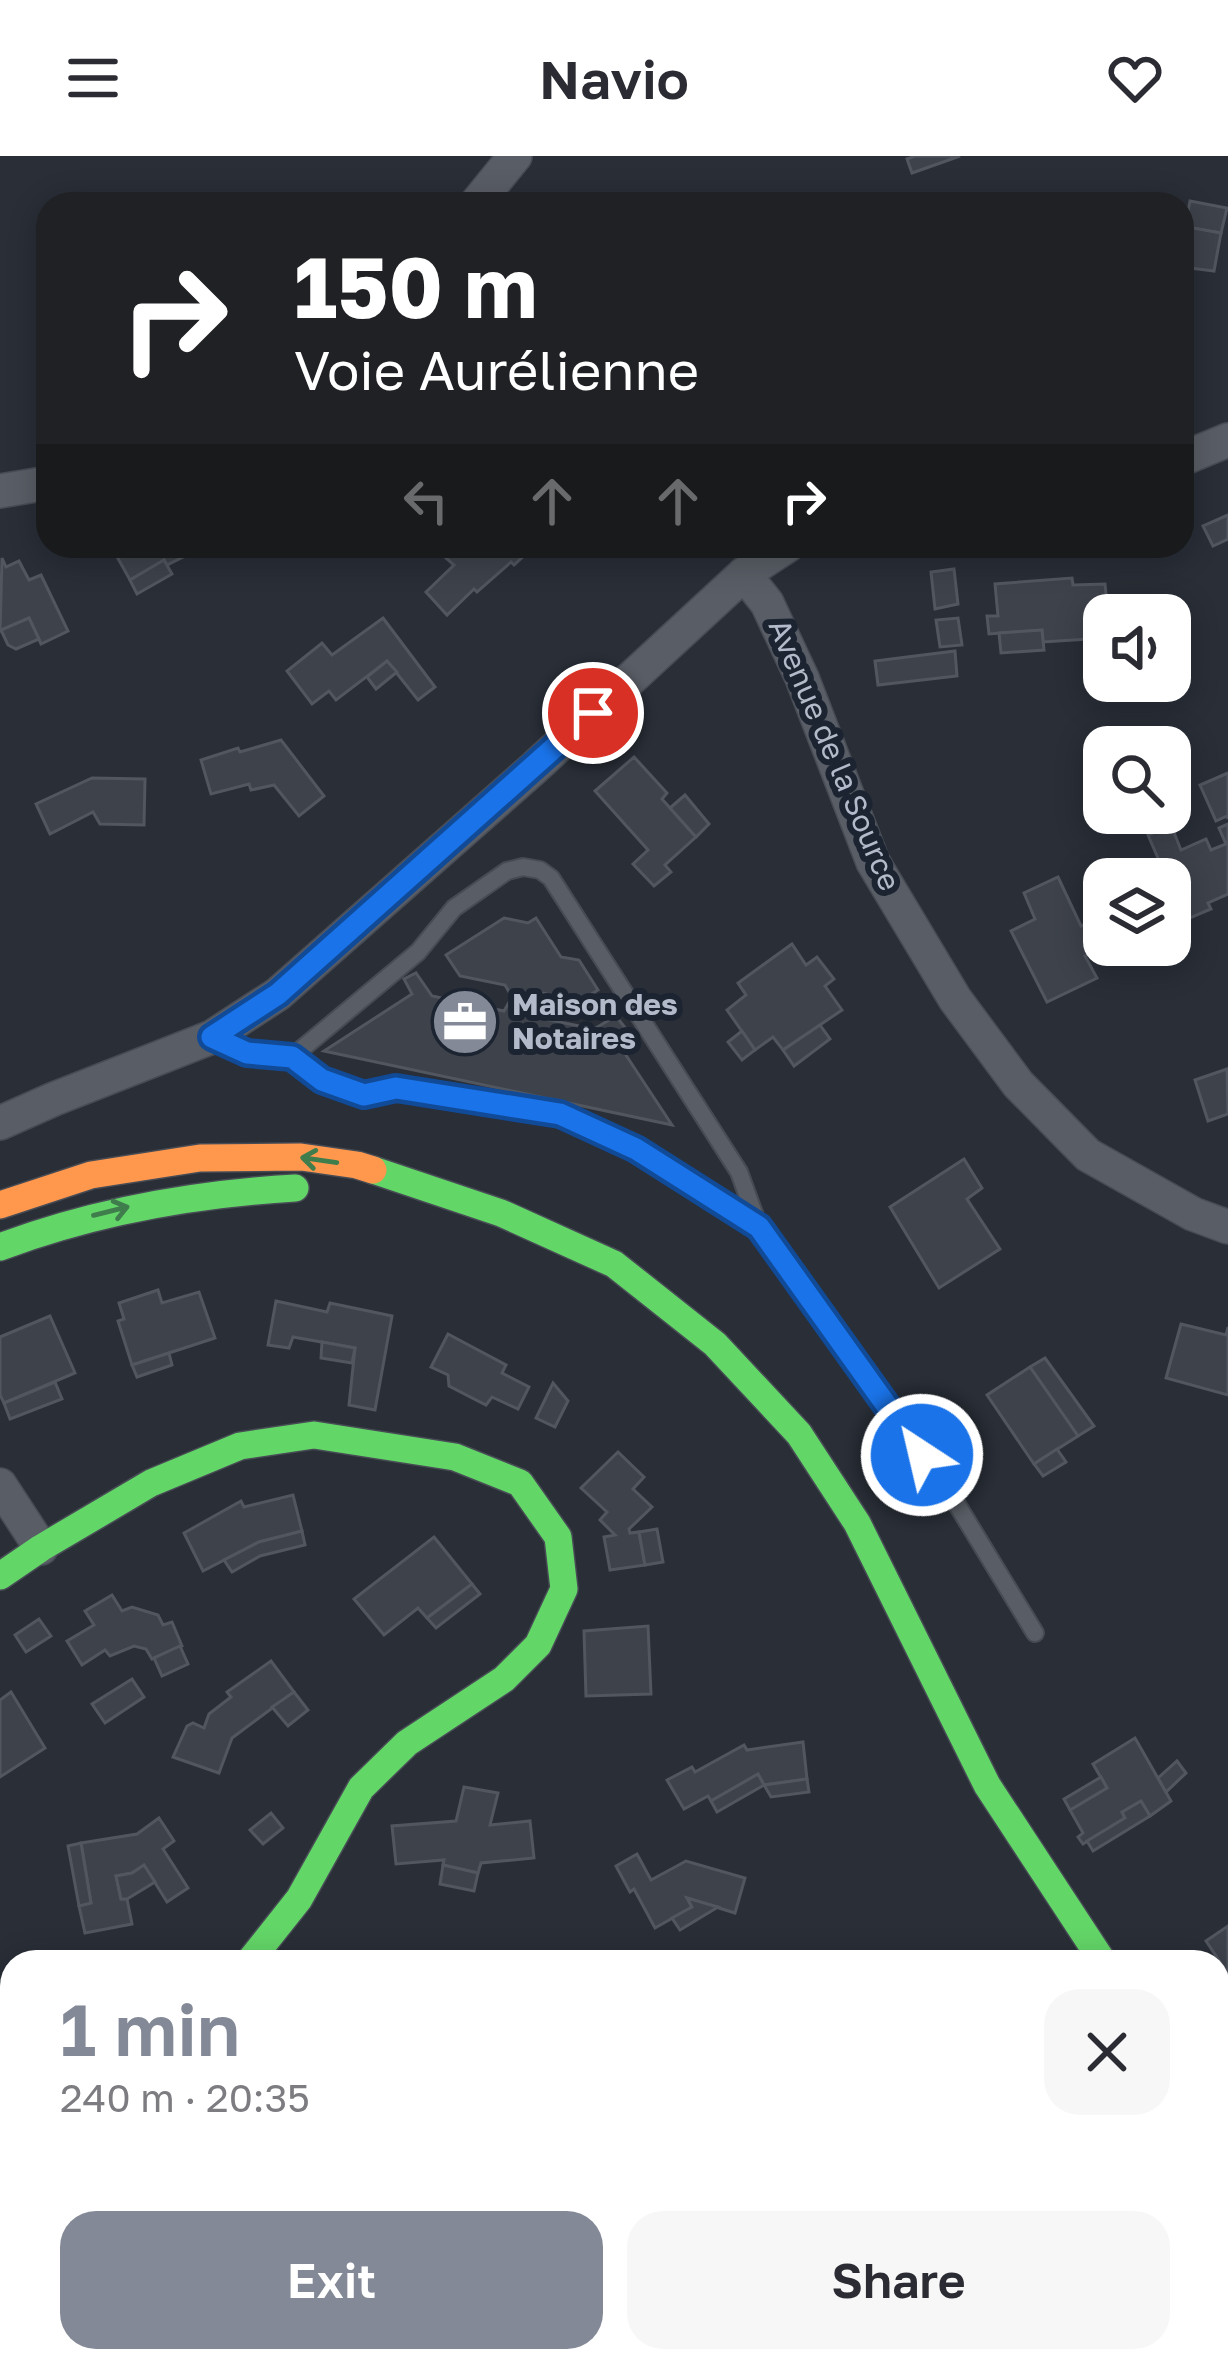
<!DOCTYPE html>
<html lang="en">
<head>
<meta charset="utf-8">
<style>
	body { margin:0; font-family:"Golos Text",sans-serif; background:#f7f7f7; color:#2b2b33; height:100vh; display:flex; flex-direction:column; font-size:45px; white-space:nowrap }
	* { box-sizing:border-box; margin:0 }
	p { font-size:39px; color:#7c7c81 }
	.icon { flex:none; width:66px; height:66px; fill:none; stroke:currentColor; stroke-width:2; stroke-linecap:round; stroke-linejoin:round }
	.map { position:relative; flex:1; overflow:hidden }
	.side { position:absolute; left:0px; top:1794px; width:1230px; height:423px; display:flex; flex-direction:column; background:#fff; border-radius:36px 36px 0 0; box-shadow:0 6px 30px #0003 }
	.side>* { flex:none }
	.top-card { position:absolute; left:36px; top:36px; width:1158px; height:366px; border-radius:36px; box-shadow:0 6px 30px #0003; background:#202124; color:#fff; overflow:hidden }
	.controls { position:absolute; left:1083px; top:438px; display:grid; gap:24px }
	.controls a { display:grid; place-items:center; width:108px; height:108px; border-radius:24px; background:#fff; box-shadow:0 6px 30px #0003; font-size:60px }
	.pin { position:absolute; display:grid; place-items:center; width:102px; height:102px; color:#fff; margin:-51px; border:6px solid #fff; border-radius:50%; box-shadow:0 3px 12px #0007 }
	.me { position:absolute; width:132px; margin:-66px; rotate:325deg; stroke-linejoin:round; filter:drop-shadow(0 0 9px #0008) }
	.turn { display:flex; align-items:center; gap:42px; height:252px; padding:0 60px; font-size:54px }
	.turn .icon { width:156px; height:156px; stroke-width:2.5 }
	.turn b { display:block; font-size:84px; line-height:102px }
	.lanes { display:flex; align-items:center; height:114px; padding:0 60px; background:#0003; justify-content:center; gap:60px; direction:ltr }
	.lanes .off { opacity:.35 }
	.round { display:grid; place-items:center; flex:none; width:126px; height:126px; border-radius:36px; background:#f7f7f7 }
	.summary { display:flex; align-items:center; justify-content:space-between; height:204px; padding:0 60px }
	h1 { font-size:72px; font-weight:600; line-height:90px; color:#838996 }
	.primary-button { display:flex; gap:24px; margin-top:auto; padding:24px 60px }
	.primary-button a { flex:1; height:138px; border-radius:36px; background:#838996; color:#fff; font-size:48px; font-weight:600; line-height:138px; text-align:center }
	.primary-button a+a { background:#f7f7f7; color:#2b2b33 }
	header { display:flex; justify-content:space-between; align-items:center; height:156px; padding:0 60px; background:#fff; font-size:54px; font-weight:600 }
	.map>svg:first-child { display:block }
	.building { fill:#3e424b; stroke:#51565f; stroke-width:3 }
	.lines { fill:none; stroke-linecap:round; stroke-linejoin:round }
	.lane-casing { stroke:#474b54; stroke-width:20 }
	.street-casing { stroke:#474b54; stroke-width:36 }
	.fast-casing { stroke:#474b54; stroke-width:30 }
	.slow-casing { stroke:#474b54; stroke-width:30 }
	.jam-casing { stroke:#474b54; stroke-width:30 }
	.lane { stroke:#595d65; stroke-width:16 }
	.street { stroke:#595d65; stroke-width:33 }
	.fast { stroke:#63d668; stroke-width:27 }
	.slow { stroke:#ff974d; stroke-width:27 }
	.jam { stroke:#b3261e; stroke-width:27 }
	.oneway { stroke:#407d4d }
	.route-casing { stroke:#114b97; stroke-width:30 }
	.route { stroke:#1a73e8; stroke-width:21 }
	.labels { text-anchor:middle; stroke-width:12; stroke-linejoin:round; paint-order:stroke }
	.street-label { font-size:30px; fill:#b3bac9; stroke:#1c2432 }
	.poi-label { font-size:30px; font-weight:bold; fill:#b3bac9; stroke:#1c2432; text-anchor:start }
</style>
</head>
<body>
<header><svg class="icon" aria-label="menu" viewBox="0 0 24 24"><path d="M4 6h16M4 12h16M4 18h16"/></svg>Navio<svg class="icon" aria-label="heart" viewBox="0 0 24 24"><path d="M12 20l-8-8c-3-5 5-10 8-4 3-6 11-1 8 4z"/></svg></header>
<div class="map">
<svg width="1228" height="2216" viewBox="0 0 1228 2216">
	<rect width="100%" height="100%" fill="#292e37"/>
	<g class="building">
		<path d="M915,0H960L912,17L907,3Z"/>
		<path d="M1190,45L1227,52L1221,77L1185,71Z"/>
		<path d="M1182,70L1221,77L1214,115L1182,111Z"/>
		<path d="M1228,359V383L1213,390L1203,370Z"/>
		<path d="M111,390H200L201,392L167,409L164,404L130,424Z"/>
		<path d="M460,390H523L528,396L514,409L511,406L477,436L474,433L447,459L426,436L454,409L446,402Z"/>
		<path d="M2,402L6,411L19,405L29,424L41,419L68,475L41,488L29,462L0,475Z"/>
		<path d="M164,404L172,418L137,438L130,424Z"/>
		<path d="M954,413L958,448L935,453L931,416Z"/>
		<path d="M1072,422L1073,429L1105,428L1108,459H1104V482L1043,486L1042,474L989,478L987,460H998L995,428Z"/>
		<path d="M29,462L39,483L16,493L8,489L1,474Z"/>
		<path d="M383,462L435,531L418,544L387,505L336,544L329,535L312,548L287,515L322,487L332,499Z"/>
		<path d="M958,462L962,489L940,491L936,464Z"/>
		<path d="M1042,474L1044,494L1001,497L999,477Z"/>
		<path d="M955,495L957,520L878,529L875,505Z"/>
		<path d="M387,505L397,516L376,533L367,521Z"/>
		<path d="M281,584L324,640L299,660L274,629L251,634L249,628L211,638L201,604L238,592L240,596Z"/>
		<path d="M634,601L667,637L662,643L696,681L665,709L671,716L654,730L633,708L648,694L595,635Z"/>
		<path d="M1228,617V663L1227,660L1216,665L1200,629Z"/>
		<path d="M92,622L145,623L144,669L100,668L93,656L50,678L36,648Z"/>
		<path d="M685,639L709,668L696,681L670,652Z"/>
		<path d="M1228,668V738L1208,747L1211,753L1185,764L1170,729V723H1167L1148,679L1171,669L1181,694L1206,683L1211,694L1226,688L1219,672Z"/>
		<path d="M1058,721L1081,770L1088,767L1101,793L1085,800L1097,822L1047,846L1011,775L1035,763L1024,737Z"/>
		<path d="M504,762L528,767L536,762L561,801L579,804L598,834L580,845L538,836L526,844L530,860L594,873L616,860L626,873L614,881L672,969L324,895L412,838L404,823L416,817L432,840L504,855L512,841L505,829L460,820L446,799Z"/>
		<path d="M792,788L806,809L817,801L834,823L825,830L842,854L783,894L773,881L755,894L727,854L746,839L738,827Z"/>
		<path d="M820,869L830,883L794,910L783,894Z"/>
		<path d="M742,875L755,894L742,904L728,886Z"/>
		<path d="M1227,913L1228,958L1208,965L1195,924Z"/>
		<path d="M964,1003L982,1032L967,1043L1000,1093L939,1132L890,1051Z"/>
		<path d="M158,1134L162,1147L199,1136L215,1182L132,1209L118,1165L124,1163L119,1147Z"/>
		<path d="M276,1145L327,1156L330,1147L392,1160L375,1254L349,1249L355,1192L293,1181L289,1192L268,1189Z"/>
		<path d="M50,1160L75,1217L4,1247L0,1239V1181Z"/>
		<path d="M1181,1168L1226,1179L1228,1171V1239L1166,1222Z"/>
		<path d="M448,1178L506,1209L502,1217L529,1231L518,1253L492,1241L486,1249L449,1230L448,1219L431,1211Z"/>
		<path d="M322,1186L355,1192L352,1207L321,1202Z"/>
		<path d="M169,1197L172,1209L137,1221L132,1209Z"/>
		<path d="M1045,1202L1094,1270L1078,1280L1030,1211Z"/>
		<path d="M1030,1211L1078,1280L1034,1308L987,1239Z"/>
		<path d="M55,1226L62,1243L10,1263L4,1247Z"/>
		<path d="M553,1227L568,1245L555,1271L536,1262Z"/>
		<path d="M1057,1293L1066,1306L1043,1320L1034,1308Z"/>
		<path d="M618,1296L644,1321L633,1333L652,1351L629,1373L630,1377L639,1376L645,1409L610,1414L604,1381L615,1379L600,1364L607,1356L581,1332Z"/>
		<path d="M293,1339L302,1375L259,1386L203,1415L184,1377L241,1345L244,1351Z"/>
		<path d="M657,1373L663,1406L645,1409L639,1376Z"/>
		<path d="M302,1375L305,1389L260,1400L232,1416L224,1404L259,1386Z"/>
		<path d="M434,1381L472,1428L427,1462L418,1452L384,1479L354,1443Z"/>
		<path d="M472,1428L480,1438L436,1472L427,1462Z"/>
		<path d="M112,1439L122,1455L132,1451L158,1459L163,1469L172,1466L182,1490L152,1503L146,1493L134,1490L110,1500L105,1494L82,1509L67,1485L94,1469L85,1455Z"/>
		<path d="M39,1463L51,1480L26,1496L15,1479Z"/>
		<path d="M648,1470L651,1538L586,1540L584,1475Z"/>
		<path d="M180,1490L188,1508L162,1520L154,1502Z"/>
		<path d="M271,1505L294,1536L232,1582L219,1617L173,1601L187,1570L193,1567L204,1572L209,1558L231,1541L227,1536Z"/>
		<path d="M132,1523L144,1541L105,1567L92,1548Z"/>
		<path d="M11,1536L45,1592L0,1621V1544Z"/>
		<path d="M294,1536L308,1554L288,1570L272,1551Z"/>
		<path d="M1135,1582L1171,1645L1150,1660L1141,1645L1122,1656L1125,1662L1083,1688L1078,1681L1083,1677L1070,1654L1107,1632L1093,1608Z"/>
		<path d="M803,1586L807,1623L764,1629L758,1618L711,1645L708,1640L684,1653L667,1624L692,1611L695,1616L744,1589L747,1594Z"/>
		<path d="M1177,1605L1186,1617L1166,1636L1158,1622Z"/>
		<path d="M758,1618L764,1629L717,1656L711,1645Z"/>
		<path d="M1101,1621L1107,1632L1070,1654L1064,1643Z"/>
		<path d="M807,1623L809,1636L771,1641L764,1629Z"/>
		<path d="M464,1631L498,1637L490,1669L530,1665L534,1702L481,1707L478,1717L443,1709L444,1704L396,1708L392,1670L456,1665Z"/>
		<path d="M1141,1645L1150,1660L1093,1695L1087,1685L1125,1662L1122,1656Z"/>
		<path d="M271,1657L283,1672L263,1688L250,1674Z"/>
		<path d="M159,1662L174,1685L163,1693L188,1732L167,1746L144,1709L132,1717L116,1720L121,1743H127L132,1768L85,1777L79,1750L91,1747L81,1687L137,1678Z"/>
		<path d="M81,1687L91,1747L79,1750L68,1690Z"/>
		<path d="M637,1698L651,1724L686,1705L745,1722L735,1757L687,1742L692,1751L655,1772L634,1733L630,1736L616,1710Z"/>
		<path d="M144,1709L155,1726L127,1743H121L116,1720L132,1717Z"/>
		<path d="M443,1709L478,1717L474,1735L440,1728Z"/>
		<path d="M687,1742L718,1751L680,1774L672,1762L692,1751Z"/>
		<path d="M1228,1770V1818L1206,1785Z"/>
		<path d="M12,2053V2147L1,2138L0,2134V2064Z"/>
	</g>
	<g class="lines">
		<g class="lane-casing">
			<g id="lane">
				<path d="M212,881L247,897L292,901L322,924L364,939L396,932L560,958L636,993L759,1071L950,1337L1035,1477"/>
				<path d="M292,901L418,796L454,752L507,715L523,711L540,714L551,722L739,1016L759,1071"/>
			</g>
		</g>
		<g class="street-casing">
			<g id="street">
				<path d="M476,48L515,0"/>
				<path d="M1182,303L1228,284"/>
				<path d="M0,335L48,327"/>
				<path d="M744,418L767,447L802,522L873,706L955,843L1018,928L1088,999L1193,1058L1228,1071"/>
				<path d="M0,967L54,943L212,881L278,838L534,612L744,418L787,390"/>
				<path d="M0,1329L41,1392"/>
				<path d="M0,1854L12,1862"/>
				<path d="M1218,2169L1228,2165"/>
				<path d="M1133,2216L1149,2205"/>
			</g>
		</g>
		<g class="fast-casing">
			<g id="fast">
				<path d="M373,1014L501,1057L614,1108L715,1188L799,1278L857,1367L987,1629L1103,1806"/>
				<path d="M0,1091C96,1055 193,1038 295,1032"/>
				<path d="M0,1420L41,1392L151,1327L240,1290L314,1279L455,1301L520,1327L558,1381L564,1433L538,1489L504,1523L407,1587L361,1632L299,1743L249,1806"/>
				<path d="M1218,1938L1228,1944"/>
			</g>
		</g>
		<g class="slow-casing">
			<path id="slow" d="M0,1049L91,1019L200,1002L301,1001L357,1009L373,1014"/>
		</g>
		<g class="jam-casing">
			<path id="jam" d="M1218,2037L1228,2064"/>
		</g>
		<use href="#lane" class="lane"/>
		<use href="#street" class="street"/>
		<use href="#fast" class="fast"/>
		<use href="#slow" class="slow"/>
		<use href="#jam" class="jam"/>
	</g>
	<defs><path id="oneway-shaft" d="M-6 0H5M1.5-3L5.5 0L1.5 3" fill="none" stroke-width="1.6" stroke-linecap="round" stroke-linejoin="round" transform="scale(3)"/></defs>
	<g class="oneway">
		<use href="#oneway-shaft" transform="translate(319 1004) rotate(-172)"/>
		<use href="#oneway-shaft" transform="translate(111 1055) rotate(-14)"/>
	</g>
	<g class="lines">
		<g class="route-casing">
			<path id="route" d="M593,557L278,838L212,881L247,897L292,901L322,924L364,939L396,932L560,958L636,993L759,1071L922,1299"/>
		</g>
		<use href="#route" class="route"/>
	</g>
	<defs>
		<g id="office-disc" transform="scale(3.45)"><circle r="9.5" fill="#838996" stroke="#1c2432"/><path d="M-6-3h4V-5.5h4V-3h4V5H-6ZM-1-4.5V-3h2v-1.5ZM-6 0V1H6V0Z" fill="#fff"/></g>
	</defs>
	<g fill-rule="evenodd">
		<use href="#office-disc" x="465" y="866"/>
	</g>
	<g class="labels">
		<g class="street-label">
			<text transform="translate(834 599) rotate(67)" y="10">Avenue de la Source</text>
		</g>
		<g class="poi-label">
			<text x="512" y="859">Maison des<tspan x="512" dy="34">Notaires</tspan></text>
		</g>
	</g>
</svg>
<div class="controls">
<a><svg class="icon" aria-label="sound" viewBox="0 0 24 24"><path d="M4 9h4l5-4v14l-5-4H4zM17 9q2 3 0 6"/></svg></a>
<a><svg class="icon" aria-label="search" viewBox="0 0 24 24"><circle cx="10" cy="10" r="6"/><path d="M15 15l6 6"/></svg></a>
<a><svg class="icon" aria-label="layers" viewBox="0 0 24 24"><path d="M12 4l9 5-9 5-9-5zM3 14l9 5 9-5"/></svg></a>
</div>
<div class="pin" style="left:593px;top:557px;background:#d93025"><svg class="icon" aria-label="arrive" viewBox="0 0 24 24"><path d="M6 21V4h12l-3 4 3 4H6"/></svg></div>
<svg class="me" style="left:922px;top:1299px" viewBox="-20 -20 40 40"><circle r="17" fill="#1a73e8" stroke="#fff" stroke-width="3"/><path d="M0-11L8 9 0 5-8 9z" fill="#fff"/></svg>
<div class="top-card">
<div class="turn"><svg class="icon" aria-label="right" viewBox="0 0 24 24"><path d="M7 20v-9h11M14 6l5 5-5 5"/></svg><div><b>150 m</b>Voie Aurélienne</div></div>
<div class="lanes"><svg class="icon off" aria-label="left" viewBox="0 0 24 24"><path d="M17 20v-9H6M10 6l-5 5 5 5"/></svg><svg class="icon off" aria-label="ahead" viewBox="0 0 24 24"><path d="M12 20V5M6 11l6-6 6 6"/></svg><svg class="icon off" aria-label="ahead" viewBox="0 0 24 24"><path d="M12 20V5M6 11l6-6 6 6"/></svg><svg class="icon" aria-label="right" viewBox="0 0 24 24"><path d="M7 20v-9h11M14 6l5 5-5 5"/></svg></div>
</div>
<section class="side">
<div class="summary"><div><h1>1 min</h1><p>240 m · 20:35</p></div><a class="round"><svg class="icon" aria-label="close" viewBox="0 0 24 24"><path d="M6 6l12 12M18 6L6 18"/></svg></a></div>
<div class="primary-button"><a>Exit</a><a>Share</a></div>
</section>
</div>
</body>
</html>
